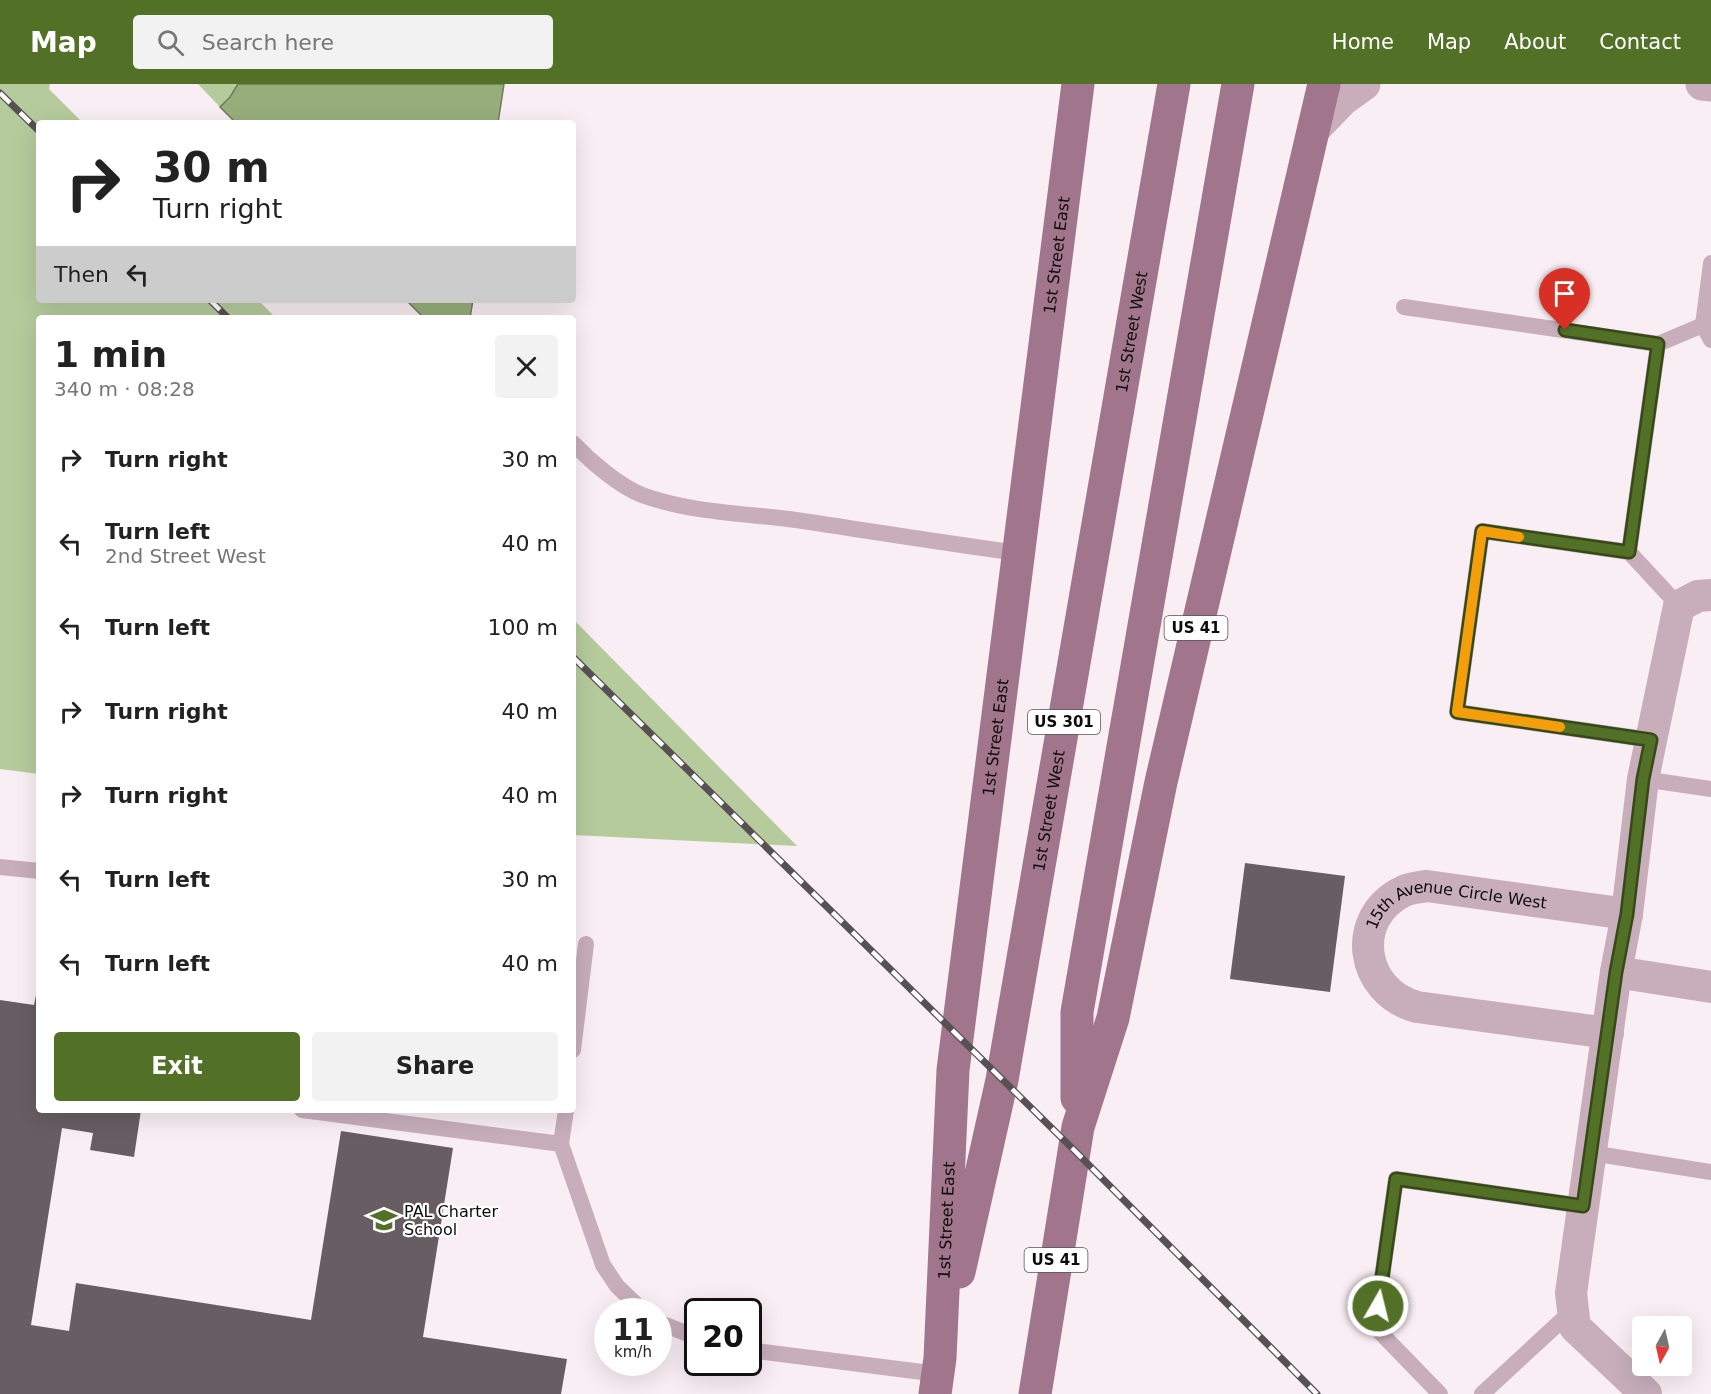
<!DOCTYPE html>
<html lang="en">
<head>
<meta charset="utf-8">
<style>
	body { margin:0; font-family:"DejaVu Sans",sans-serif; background:#f2f2f2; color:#222; height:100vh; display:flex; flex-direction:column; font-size:22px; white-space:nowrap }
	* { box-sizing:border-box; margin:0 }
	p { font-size:20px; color:#767676 }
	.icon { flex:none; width:33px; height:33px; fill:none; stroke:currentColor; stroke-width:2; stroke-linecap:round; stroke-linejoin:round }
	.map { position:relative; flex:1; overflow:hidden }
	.sheet { position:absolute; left:36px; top:231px; width:540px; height:798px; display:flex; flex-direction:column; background:#fff; border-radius:6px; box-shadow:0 6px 24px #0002 }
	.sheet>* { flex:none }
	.banner { position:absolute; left:36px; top:36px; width:540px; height:183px; border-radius:6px; box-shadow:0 6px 24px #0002; background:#fff; color:#222; overflow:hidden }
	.needle { width:39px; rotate:188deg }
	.fabs { position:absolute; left:1632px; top:1232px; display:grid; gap:12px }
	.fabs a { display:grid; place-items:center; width:60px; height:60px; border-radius:6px; background:#fff; box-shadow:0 6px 24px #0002; font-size:30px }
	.speed { position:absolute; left:594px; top:1214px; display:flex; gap:12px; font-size:30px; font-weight:700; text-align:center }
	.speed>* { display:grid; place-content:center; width:78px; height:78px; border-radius:50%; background:#fff; box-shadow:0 6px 24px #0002; line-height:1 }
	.speed small { font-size:15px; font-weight:400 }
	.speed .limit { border:3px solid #111; border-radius:9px; background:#fff; color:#111 }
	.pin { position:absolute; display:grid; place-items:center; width:51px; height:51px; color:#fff; margin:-62px -26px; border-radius:50% 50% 50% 0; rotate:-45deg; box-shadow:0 0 6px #0007 }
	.pin .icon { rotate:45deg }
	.me { position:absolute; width:66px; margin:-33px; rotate:8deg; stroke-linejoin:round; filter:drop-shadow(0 0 4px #0008) }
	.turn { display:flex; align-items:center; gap:21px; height:126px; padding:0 18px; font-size:27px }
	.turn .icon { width:78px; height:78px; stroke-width:2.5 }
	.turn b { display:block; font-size:42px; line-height:51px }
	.then { display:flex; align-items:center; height:57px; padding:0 18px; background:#0003; gap:12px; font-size:22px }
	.round { display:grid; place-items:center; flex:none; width:63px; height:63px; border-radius:6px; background:#f2f2f2 }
	.head { display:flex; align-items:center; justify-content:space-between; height:102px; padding:0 18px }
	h1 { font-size:36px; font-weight:600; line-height:45px }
	.button { display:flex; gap:12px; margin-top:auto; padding:12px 18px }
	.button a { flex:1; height:69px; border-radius:6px; background:#537126; color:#fff; font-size:24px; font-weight:600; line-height:69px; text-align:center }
	.button a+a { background:#f2f2f2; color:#222 }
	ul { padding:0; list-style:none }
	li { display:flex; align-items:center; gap:18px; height:84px; padding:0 18px }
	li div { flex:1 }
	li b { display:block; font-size:22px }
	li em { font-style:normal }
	header { display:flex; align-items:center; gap:36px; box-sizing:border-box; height:84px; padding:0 30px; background:#537126; color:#fff }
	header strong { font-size:28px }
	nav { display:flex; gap:33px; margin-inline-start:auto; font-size:21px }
	.search { width:420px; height:54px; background:#f2f2f2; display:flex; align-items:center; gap:15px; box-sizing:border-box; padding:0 21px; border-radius:6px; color:#767676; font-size:22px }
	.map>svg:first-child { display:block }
	.green { fill:#b5cb9c }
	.water { fill:#97ae7c; stroke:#6e7d5a; stroke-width:1.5 }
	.building { fill:#675d62 }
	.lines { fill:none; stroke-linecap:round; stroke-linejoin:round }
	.service { stroke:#c7aeba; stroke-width:16 }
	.minor { stroke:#c7aeba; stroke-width:32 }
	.tertiary { stroke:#c7aeba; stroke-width:33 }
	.primary { stroke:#a1758b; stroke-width:33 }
	.rail-casing { stroke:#575154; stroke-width:7 }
	.rail { stroke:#fefefe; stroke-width:4.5; stroke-dasharray:14; stroke-linecap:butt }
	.route-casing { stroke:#364919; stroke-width:15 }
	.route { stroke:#537126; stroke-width:10 }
	.slow { stroke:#f59e0b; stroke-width:10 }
	.labels { text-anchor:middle; stroke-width:4.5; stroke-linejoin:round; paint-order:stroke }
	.shield { fill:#fefefe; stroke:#565455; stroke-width:1.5 }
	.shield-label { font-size:15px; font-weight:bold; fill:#0e0b0c }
	.street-label { font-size:16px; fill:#0e0b0c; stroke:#fefefe }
	.poi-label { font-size:16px; fill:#0e0b0c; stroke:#fefefe; text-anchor:start }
</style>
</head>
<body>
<header>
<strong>Map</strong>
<div class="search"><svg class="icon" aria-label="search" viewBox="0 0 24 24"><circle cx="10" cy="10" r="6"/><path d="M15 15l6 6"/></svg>Search here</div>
<nav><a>Home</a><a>Map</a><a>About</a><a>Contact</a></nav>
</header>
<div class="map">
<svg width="1711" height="1310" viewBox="0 0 1711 1310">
	<rect width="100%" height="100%" fill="#f9eef3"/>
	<g class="green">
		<path d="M0,0H50L49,5L83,39H39V216H258L276,234H39V690L0,685Z"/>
		<path d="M198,0H238L230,13L220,23Z"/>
		<path d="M573,535L797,762L573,751Z"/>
	</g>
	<g class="water">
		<path d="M238,0H504L498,39H236L220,23L230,13Z"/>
		<path d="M406,216H473L470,234H424Z"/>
	</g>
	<g class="building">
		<path d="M1245,779L1345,792L1330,908L1230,895Z"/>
		<path d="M38,901L39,1026H141L134,1073L90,1066L93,1049L62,1044L31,1241L69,1247L76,1199L311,1236L341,1047L453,1064L423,1253L567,1275L561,1310H0V916L34,921Z"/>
	</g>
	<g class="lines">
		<g class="service">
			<path d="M1711,179L1703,241L1711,256"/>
			<path d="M1404,223L1658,260L1629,468L1679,522"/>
			<path d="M1658,260L1703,241"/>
			<path d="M573,359C590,377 619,402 642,411C691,429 745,429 796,436C870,447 944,459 1018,469"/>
			<path d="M1629,468L1482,447L1457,628L1651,656"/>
			<path d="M1643,695L1711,705"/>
			<path d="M0,783L39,787"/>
			<path d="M573,966L586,860"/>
			<path d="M302,1026L561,1060L603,1181L617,1202L643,1227"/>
			<path d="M561,1060L566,1026"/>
			<path d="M1591,1069L1711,1088"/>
			<path d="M658,1238L698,1254"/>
			<path d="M748,1266L938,1290"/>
			<path d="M1440,1310L1375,1243L1396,1095L1583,1122"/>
			<path d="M1482,1310L1573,1226"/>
		</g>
		<g class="minor">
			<path d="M1616,888L1711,903"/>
			<path id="s1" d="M1608,949L1417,923C1360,908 1349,833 1404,807C1411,804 1419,803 1427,802L1627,830"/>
			<path d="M1646,1310L1575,1243L1571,1209L1616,888L1627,830L1643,695L1679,522L1698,512L1711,511"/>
		</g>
		<g class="tertiary">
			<path d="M1702,0L1711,1"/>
			<path d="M1314,45L1343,15L1364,0"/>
		</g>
		<g class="primary">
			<path d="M1077,1014V928L1238,0"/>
			<path id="s2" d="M959,1188L1002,996L1174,0"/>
			<path id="s3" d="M935,1310L940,1274L953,986L1078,0"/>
			<path d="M1035,1310L1078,1043L1113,934L1161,698L1324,0"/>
		</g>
		<g class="rail-casing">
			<g id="rail">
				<path d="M0,9L39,47"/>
				<path d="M210,216L228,234"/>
				<path d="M573,573L1073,1065L1317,1310"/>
			</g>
		</g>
		<use href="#rail" class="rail"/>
	</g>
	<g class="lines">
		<g class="route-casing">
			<path id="route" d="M1378,1222L1396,1095L1583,1122L1616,888L1627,830L1643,695L1651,656L1457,628L1482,447L1629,468L1658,260L1565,246"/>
		</g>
		<use href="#route" class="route"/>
		<path class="slow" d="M1519,453L1482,447L1457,628L1560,643"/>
	</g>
	<defs>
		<g id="school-bare" transform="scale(2.07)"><path d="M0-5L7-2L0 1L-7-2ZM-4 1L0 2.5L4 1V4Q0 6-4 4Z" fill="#537126" stroke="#fefefe" stroke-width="2.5" paint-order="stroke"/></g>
	</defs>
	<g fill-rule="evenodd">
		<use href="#school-bare" x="384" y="1136"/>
	</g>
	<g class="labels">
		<g class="shield">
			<rect x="1164.5" y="532" width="63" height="24" rx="4.5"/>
			<rect x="1028" y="626" width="72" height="24" rx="4.5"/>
			<rect x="1024.5" y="1164" width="63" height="24" rx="4.5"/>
		</g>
		<g class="shield-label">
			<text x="1196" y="549">US 41</text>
			<text x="1064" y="643">US 301</text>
			<text x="1056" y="1181">US 41</text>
		</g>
		<g class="street-label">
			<text dy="6" stroke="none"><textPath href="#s3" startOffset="1146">1st Street East</textPath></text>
			<text dy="6" stroke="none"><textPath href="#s2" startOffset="956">1st Street West</textPath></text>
			<text dy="6" stroke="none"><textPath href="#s3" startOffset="660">1st Street East</textPath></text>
			<text dy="6" stroke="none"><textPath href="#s2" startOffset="470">1st Street West</textPath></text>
			<text dy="6" stroke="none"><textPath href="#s1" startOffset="393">15th Avenue Circle West</textPath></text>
			<text dy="6" stroke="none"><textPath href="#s3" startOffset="174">1st Street East</textPath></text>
		</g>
		<g class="poi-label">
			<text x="404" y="1133">PAL Charter<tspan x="404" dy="18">School</tspan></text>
		</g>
	</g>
</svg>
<div class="fabs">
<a><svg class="needle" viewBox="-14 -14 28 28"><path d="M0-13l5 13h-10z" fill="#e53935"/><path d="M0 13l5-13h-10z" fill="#767676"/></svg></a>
</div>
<div class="speed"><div>11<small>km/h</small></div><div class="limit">20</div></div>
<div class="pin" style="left:1565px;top:246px;background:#d93025"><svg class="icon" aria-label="arrive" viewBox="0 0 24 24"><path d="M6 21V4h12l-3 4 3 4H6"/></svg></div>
<svg class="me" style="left:1378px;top:1222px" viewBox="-20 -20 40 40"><circle r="17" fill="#537126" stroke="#fff" stroke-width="3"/><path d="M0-11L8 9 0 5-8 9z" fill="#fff"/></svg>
<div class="banner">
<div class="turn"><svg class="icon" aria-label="right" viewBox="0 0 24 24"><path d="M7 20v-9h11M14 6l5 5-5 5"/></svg><div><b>30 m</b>Turn right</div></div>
<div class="then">Then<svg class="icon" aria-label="left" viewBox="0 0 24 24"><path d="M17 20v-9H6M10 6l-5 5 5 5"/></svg></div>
</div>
<section class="sheet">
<div class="head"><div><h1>1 min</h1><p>340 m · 08:28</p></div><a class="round"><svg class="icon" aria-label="close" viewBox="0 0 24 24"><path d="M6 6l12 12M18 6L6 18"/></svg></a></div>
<ul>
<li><svg class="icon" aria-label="right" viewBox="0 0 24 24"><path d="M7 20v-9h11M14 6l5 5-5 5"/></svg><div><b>Turn right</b></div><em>30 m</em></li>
<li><svg class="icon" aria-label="left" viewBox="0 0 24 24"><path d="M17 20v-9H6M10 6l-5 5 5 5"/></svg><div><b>Turn left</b><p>2nd Street West</p></div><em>40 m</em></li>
<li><svg class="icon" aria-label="left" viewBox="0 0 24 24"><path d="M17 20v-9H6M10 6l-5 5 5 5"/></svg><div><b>Turn left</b></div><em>100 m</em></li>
<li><svg class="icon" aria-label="right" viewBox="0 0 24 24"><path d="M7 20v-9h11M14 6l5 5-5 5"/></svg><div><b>Turn right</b></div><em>40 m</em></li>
<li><svg class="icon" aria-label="right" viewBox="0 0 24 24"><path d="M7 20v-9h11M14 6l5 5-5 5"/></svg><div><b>Turn right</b></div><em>40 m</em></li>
<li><svg class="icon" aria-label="left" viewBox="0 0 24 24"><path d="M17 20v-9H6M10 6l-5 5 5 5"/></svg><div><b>Turn left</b></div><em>30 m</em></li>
<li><svg class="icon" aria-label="left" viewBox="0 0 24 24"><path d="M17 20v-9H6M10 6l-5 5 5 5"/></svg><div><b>Turn left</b></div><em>40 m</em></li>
</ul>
<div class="button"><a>Exit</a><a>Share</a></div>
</section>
</div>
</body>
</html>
